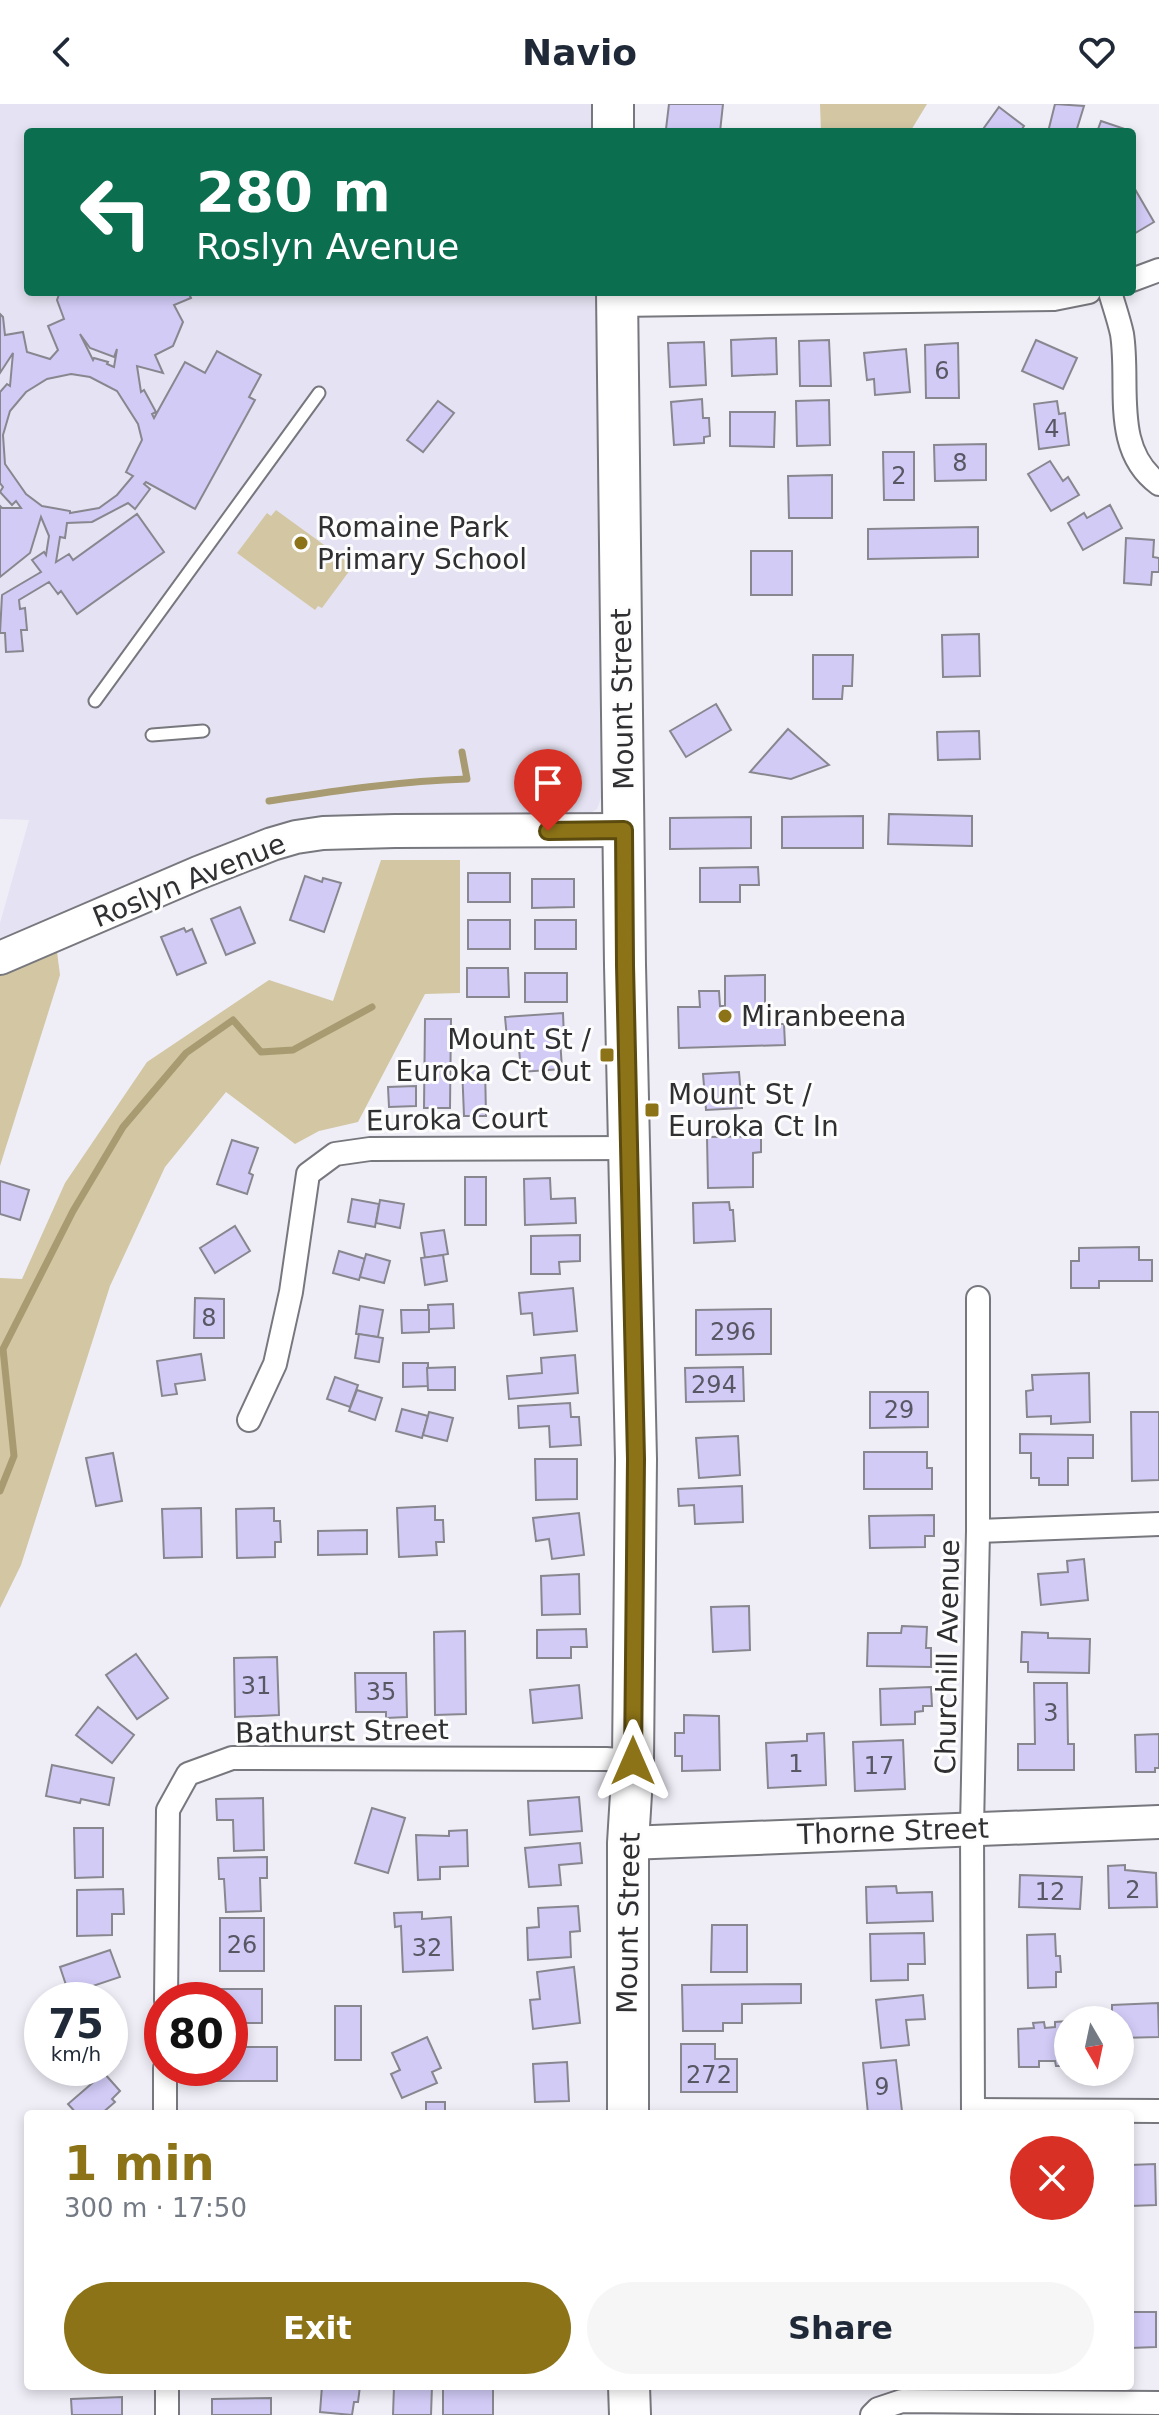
<!DOCTYPE html>
<html lang="en">
<head>
<meta charset="utf-8">
<style>
	body { margin:0; font-family:"DejaVu Sans",sans-serif; background:#f6f6f7; color:#1f2937; height:100vh; display:flex; flex-direction:column; font-size:30px; white-space:nowrap }
	* { box-sizing:border-box; margin:0 }
	p { font-size:26px; color:#747a83 }
	.icon { flex:none; width:44px; height:44px; fill:none; stroke:currentColor; stroke-width:2; stroke-linecap:round; stroke-linejoin:round }
	.map { position:relative; flex:1; overflow:hidden }
	.side { position:absolute; left:24px; top:2006px; width:1110px; height:280px; display:flex; flex-direction:column; background:#fff; border-radius:8px; box-shadow:0 4px 12px #0003 }
	.side>* { flex:none }
	.top-card { position:absolute; left:24px; top:24px; width:1112px; height:168px; border-radius:8px; box-shadow:0 4px 12px #0003; background:#0b6e4f; color:#fff; overflow:hidden }
	.needle { width:52px; rotate:171deg }
	.controls { position:absolute; left:1054px; top:1902px; display:grid; gap:16px }
	.controls a { display:grid; place-items:center; width:80px; height:80px; border-radius:50%; background:#fff; box-shadow:0 4px 12px #0003; font-size:40px }
	.speed { position:absolute; left:24px; top:1878px; display:flex; gap:16px; font-size:40px; font-weight:700; text-align:center }
	.speed>* { display:grid; place-content:center; width:104px; height:104px; border-radius:50%; background:#fff; box-shadow:0 4px 12px #0003; line-height:1 }
	.speed small { font-size:20px; font-weight:400 }
	.speed .limit { border:12px solid #d22; background:#fff; color:#111 }
	.pin { position:absolute; display:grid; place-items:center; width:68px; height:68px; color:#fff; margin:-82px -34px; border-radius:50% 50% 50% 0; rotate:-45deg; box-shadow:0 0 8px #0007 }
	.pin .icon { rotate:45deg }
	.me { position:absolute; width:88px; margin:-44px; rotate:0deg; stroke-linejoin:round; filter:drop-shadow(0 0 6px #0008) }
	.turn { display:flex; align-items:center; gap:28px; height:168px; padding:0 40px; font-size:36px }
	.turn .icon { width:104px; height:104px; stroke-width:2.5 }
	.turn b { display:block; font-size:56px; line-height:68px }
	.round { display:grid; place-items:center; flex:none; width:84px; height:84px; border-radius:42px; background:#f6f6f7 }
	.overview { display:flex; align-items:center; justify-content:space-between; height:136px; padding:0 40px }
	h1 { font-size:48px; font-weight:700; line-height:60px; color:#8c7317 }
	.primary-button { display:flex; gap:16px; margin-top:auto; padding:16px 40px }
	.primary-button a { flex:1; height:92px; border-radius:48px; background:#8c7317; color:#fff; font-size:32px; font-weight:700; line-height:92px; text-align:center }
	.primary-button a+a { background:#f6f6f7; color:#1f2937 }
	header { display:flex; justify-content:space-between; align-items:center; height:104px; padding:0 40px; background:#fff; font-size:36px; font-weight:700 }
	.map>svg:first-child { display:block }
	.built { fill:#e5e3f3 }
	.green { fill:#d2c6a3 }
	.lines { fill:none; stroke-linecap:round; stroke-linejoin:round }
	.stream { stroke:#a89b71; stroke-width:7 }
	.building { fill:#d1cbf6; stroke:#88878f; stroke-width:2; fill-rule:evenodd }
	.lane-casing { stroke:#77777e; stroke-width:15 }
	.street-casing { stroke:#77777e; stroke-width:26 }
	.secondary-casing { stroke:#77777e; stroke-width:36 }
	.highway-casing { stroke:#77777e; stroke-width:44 }
	.lane { stroke:#fff; stroke-width:11 }
	.street { stroke:#fff; stroke-width:22 }
	.secondary { stroke:#fff; stroke-width:32 }
	.highway { stroke:#fff; stroke-width:40 }
	.route-casing { stroke:#5b4b0f; stroke-width:20 }
	.route { stroke:#8c7317; stroke-width:14 }
	.poi-dot { fill:#8c7317; stroke:#fdfdfe; stroke-width:3 }
	.labels { text-anchor:middle; stroke-width:6; stroke-linejoin:round; paint-order:stroke }
	.number-label { font-size:24px; fill:#585764 }
	.poi-label { font-size:28px; fill:#303033; stroke:#fdfdfe; text-anchor:start }
	.street-label { font-size:28px; fill:#303033; stroke:#fdfdfe }
</style>
</head>
<body>
<header><svg class="icon" aria-label="back" viewBox="0 0 24 24"><path d="M15 5l-7 7 7 7"/></svg>Navio<svg class="icon" aria-label="heart" viewBox="0 0 24 24"><path d="M12 20l-8-8c-3-5 5-10 8-4 3-6 11-1 8 4z"/></svg></header>
<div class="map">
<svg width="1159" height="2311" viewBox="0 0 1159 2311">
	<rect width="100%" height="100%" fill="#efeef7"/>
	<path class="built" d="M0,0H600V28H28V188H601L603,689L597,705L587,711L328,715L0,843V819L29,716L0,715Z"/>
	<g class="green">
		<path d="M820,0H927L910,28H821Z"/>
		<path d="M276,406L353,462L322,504L318,502L315,506L237,449L267,409L271,412Z"/>
		<path d="M381,756H460V889L425,890L358,1018L319,1027L295,1040L226,988L165,1063L110,1182L21,1461L0,1504V1174L22,1175L65,1079L147,958L269,876L333,897Z"/>
		<path d="M55,832L60,871L0,1062V854Z"/>
	</g>
	<g class="lines">
		<g class="stream">
			<path d="M269,697C335,687 400,677 467,675L462,648"/>
			<path d="M0,1387L14,1352L3,1245L73,1107L123,1023L186,949L233,916L261,948L293,946L372,903"/>
		</g>
	</g>
	<g class="building">
		<path d="M669,0H723L720,28L666,25Z"/>
		<path d="M1055,0L1084,2L1076,28H1048Z"/>
		<path d="M999,3L1024,22L1020,28H981Z"/>
		<path d="M1101,17L1128,26L1127,28H1097Z"/>
		<path d="M1132,80L1154,118L1132,131Z"/>
		<path d="M60,188H188L191,194L174,201L183,218L173,242L155,251L163,269L137,262L141,288L144,286L156,308L152,310L154,314L185,258L205,269L217,247L261,271L249,293L255,296L195,405L146,378L144,380L150,385L135,405L128,399L92,418L67,419L65,434L60,433L56,458L69,450L73,456L137,410L164,448L77,510L61,487L58,490L49,478L19,496L20,505L25,504L27,526H21L23,547L6,548L5,529H0L2,491L41,468L32,456L44,448L46,451L49,432L41,413L30,449L0,473V402L2,404H21L16,397L12,401L0,388L3,383L0,379V288L7,280L10,282L13,249L0,269V210L3,213L5,231L23,228L27,248L50,255L58,246L48,222L64,215L57,196ZM80,230L90,244L114,253L117,245L114,263L107,260L108,258L94,254L93,256ZM71,270L90,273L117,287L138,320L142,336L126,368L133,372L117,391L99,404L70,409V407L42,402L26,390L5,360L3,331L10,307L26,288L47,275Z"/>
		<path d="M776,234L777,270L732,272L731,236Z"/>
		<path d="M829,236L831,282H800L799,237Z"/>
		<path d="M1036,236L1077,254L1063,285L1022,267Z"/>
		<path d="M704,238L706,281L670,283L668,239Z"/>
		<path d="M958,239L959,294H926L925,241Z"/>
		<path d="M906,245L910,288L875,291L874,275L867,276L864,249Z"/>
		<path d="M702,295L703,314H709L710,332L704,333V339L674,341L671,298Z"/>
		<path d="M829,296L830,341L797,342L796,297Z"/>
		<path d="M438,297L454,309L423,348L407,336Z"/>
		<path d="M1057,297L1059,310L1065,309L1069,341L1039,345L1034,300Z"/>
		<path d="M730,308H775L774,343L730,342Z"/>
		<path d="M986,340V376L935,377L934,341Z"/>
		<path d="M883,348H914V396H884Z"/>
		<path d="M1050,357L1063,377L1068,373L1079,391L1051,407L1028,370Z"/>
		<path d="M832,371V414H789L788,372Z"/>
		<path d="M1110,401L1122,424L1083,446L1068,419L1084,409L1087,414Z"/>
		<path d="M978,423V453L868,455V425Z"/>
		<path d="M1126,434L1154,436L1153,453L1159,454V468H1152L1151,481L1124,479Z"/>
		<rect x="751" y="447" width="41" height="44"/>
		<path d="M979,530L980,572L943,573L942,531Z"/>
		<path d="M813,551H853L852,582H843L842,595H813Z"/>
		<path d="M716,600L731,626L686,653L670,627Z"/>
		<path d="M788,625L829,661L791,675L750,668Z"/>
		<path d="M979,627L980,655L938,656L937,628Z"/>
		<path d="M889,710L972,712V742L888,740Z"/>
		<path d="M863,712V744H782V713Z"/>
		<path d="M751,713V744L670,745V714Z"/>
		<path d="M758,763L759,781H740V798H700V764Z"/>
		<rect x="468" y="769" width="42" height="29"/>
		<path d="M305,772L322,778L323,774L341,779L324,828L290,816Z"/>
		<path d="M532,775H574V803L532,804Z"/>
		<path d="M240,803L255,839L226,851L211,815Z"/>
		<rect x="468" y="816" width="42" height="29"/>
		<rect x="535" y="816" width="41" height="29"/>
		<path d="M184,824L186,828L192,825L206,859L177,871L161,833Z"/>
		<path d="M467,864H508L509,893H467Z"/>
		<rect x="525" y="869" width="42" height="29"/>
		<path d="M765,871V901H772L773,920H784L785,941L679,944L678,903H700L699,887H719L720,902H725V872Z"/>
		<path d="M563,909L564,934H560L562,965L521,968L518,932L507,934L505,913Z"/>
		<path d="M425,915H451L450,1004H424Z"/>
		<path d="M485,961L486,1012H464L462,962Z"/>
		<path d="M739,968L742,1004L706,1006L703,970Z"/>
		<path d="M416,982V1002L389,1003L388,983Z"/>
		<path d="M761,1032V1048L753,1049V1083L708,1084L707,1033Z"/>
		<path d="M232,1036L258,1044L249,1069L253,1071L247,1090L217,1080Z"/>
		<rect x="465" y="1073" width="21" height="48"/>
		<path d="M550,1074L551,1095L575,1094L576,1119L525,1121L524,1075Z"/>
		<path d="M0,1077L29,1086L20,1116L0,1110Z"/>
		<path d="M352,1095L379,1100L375,1123L348,1118Z"/>
		<path d="M380,1096L404,1100L400,1124L376,1119Z"/>
		<path d="M729,1098L730,1106H733L735,1137L694,1139L693,1099Z"/>
		<path d="M235,1122L250,1147L215,1169L200,1144Z"/>
		<path d="M444,1126L448,1150L425,1154L421,1129Z"/>
		<path d="M580,1131V1157L559,1158L560,1170H531V1132Z"/>
		<path d="M1139,1143V1156H1152V1177H1099V1184H1071V1157H1079V1144Z"/>
		<path d="M339,1147L365,1155L359,1176L333,1169Z"/>
		<path d="M366,1150L390,1157L384,1179L360,1173Z"/>
		<path d="M443,1151L447,1177L425,1181L421,1154Z"/>
		<path d="M573,1184L577,1227L534,1231L532,1209L521,1210L519,1189Z"/>
		<path d="M195,1194L224,1195V1234H194Z"/>
		<path d="M453,1200L454,1224L429,1225L428,1201Z"/>
		<path d="M360,1202L383,1206L378,1233L356,1230Z"/>
		<path d="M771,1205V1250L696,1251V1206Z"/>
		<path d="M401,1206H429V1228L402,1229Z"/>
		<path d="M359,1230L383,1234L379,1258L355,1254Z"/>
		<path d="M201,1250L205,1276L175,1280L177,1290L162,1292L157,1257Z"/>
		<path d="M575,1251L578,1289L509,1295L507,1272L542,1269L541,1254Z"/>
		<path d="M403,1259H428V1282L403,1283Z"/>
		<path d="M455,1263V1286H428L427,1264Z"/>
		<path d="M743,1263L744,1297L686,1298L685,1264Z"/>
		<path d="M1089,1269L1090,1318L1051,1320V1312L1027,1313L1026,1287L1033,1286L1032,1271Z"/>
		<path d="M335,1273L358,1281L350,1303L327,1295Z"/>
		<path d="M357,1286L382,1294L375,1316L349,1307Z"/>
		<path d="M870,1288H928V1323L870,1324Z"/>
		<path d="M570,1299L571,1313H579L581,1341L550,1343L549,1322L519,1324L518,1302Z"/>
		<path d="M402,1305L428,1312L422,1334L396,1327Z"/>
		<path d="M429,1308L453,1314L447,1337L423,1331Z"/>
		<path d="M1131,1308H1159V1376L1132,1377Z"/>
		<path d="M1020,1330L1093,1331V1354H1068V1381H1039V1374H1031V1349H1020Z"/>
		<path d="M738,1332L740,1371L699,1374L696,1334Z"/>
		<path d="M864,1348H927V1364H932V1385H864Z"/>
		<path d="M113,1349L122,1397L96,1402L86,1354Z"/>
		<path d="M535,1355H577V1395L536,1396Z"/>
		<path d="M742,1382L743,1418L695,1420L694,1401L679,1402L678,1385Z"/>
		<path d="M435,1402V1416H443L444,1438H436L437,1451L399,1453L397,1404Z"/>
		<path d="M201,1404L202,1453L164,1454L162,1405Z"/>
		<path d="M274,1404V1417H280L281,1438H275V1453L237,1454L236,1405Z"/>
		<path d="M579,1409L584,1451L552,1455L549,1435L536,1437L533,1414Z"/>
		<path d="M934,1411V1432H925V1443L870,1444L869,1412Z"/>
		<path d="M367,1426V1450L318,1451V1427Z"/>
		<path d="M1084,1455L1088,1496L1041,1501L1038,1470L1068,1468L1067,1457Z"/>
		<path d="M579,1470L580,1510L542,1511L541,1472Z"/>
		<path d="M749,1502L750,1546L713,1548L711,1503Z"/>
		<path d="M902,1522L927,1523L926,1544H931V1563L867,1562L868,1529H901Z"/>
		<path d="M586,1525L587,1543H571V1554H537V1526Z"/>
		<path d="M465,1527L466,1610L435,1611L434,1528Z"/>
		<path d="M1022,1528L1048,1529V1534L1090,1535L1089,1569L1028,1568V1558H1021Z"/>
		<path d="M136,1550L168,1594L137,1615L106,1571Z"/>
		<path d="M277,1553L279,1611L235,1613L234,1554Z"/>
		<path d="M355,1569H406L407,1613L386,1614V1608H356Z"/>
		<path d="M1034,1579H1067L1068,1640H1074V1666H1018V1640H1035Z"/>
		<path d="M579,1581L582,1614L533,1619L530,1586Z"/>
		<path d="M931,1583L932,1602H923V1607L915,1608V1620L881,1621L880,1585Z"/>
		<path d="M98,1603L134,1631L112,1659L76,1631Z"/>
		<path d="M684,1611L719,1612L720,1666L682,1667V1652H675V1629H684Z"/>
		<path d="M824,1629L826,1681L768,1684L766,1639L807,1637V1630Z"/>
		<path d="M1159,1630V1664H1155V1668H1136L1135,1631Z"/>
		<path d="M903,1636L905,1685L855,1687L853,1638Z"/>
		<path d="M52,1661L114,1674L109,1701L81,1695L80,1699L46,1692Z"/>
		<path d="M579,1693L582,1727L530,1731L528,1697Z"/>
		<path d="M263,1694L264,1746L234,1747L233,1716H217L216,1695Z"/>
		<path d="M372,1704L405,1714L388,1769L355,1759Z"/>
		<path d="M74,1724H103V1773L75,1774Z"/>
		<path d="M467,1726L468,1762L440,1763V1775L418,1776L416,1731L449,1732V1727Z"/>
		<path d="M580,1739L582,1759L559,1761L561,1781L529,1783L525,1744Z"/>
		<path d="M267,1753V1774H260L261,1807L226,1808L224,1775H219L218,1754Z"/>
		<path d="M1125,1761V1766L1156,1769L1157,1803L1109,1804L1108,1762Z"/>
		<path d="M1020,1771L1082,1773L1080,1805L1019,1803Z"/>
		<path d="M896,1782L897,1789L932,1788L933,1817L867,1819L866,1783Z"/>
		<path d="M123,1785L124,1810H112V1831L77,1832V1786Z"/>
		<path d="M578,1802L580,1827L570,1828L571,1853L528,1856L527,1824L539,1823L538,1804Z"/>
		<path d="M422,1808V1815L451,1813L453,1866L403,1868L401,1822L395,1823L394,1809Z"/>
		<rect x="220" y="1814" width="44" height="53"/>
		<path d="M712,1821H747V1868H711Z"/>
		<path d="M924,1829L925,1860H908V1876L871,1877L870,1830Z"/>
		<path d="M1055,1830L1056,1852H1060L1061,1868H1056V1883L1028,1884L1027,1831Z"/>
		<path d="M110,1846L120,1873L69,1890L60,1863Z"/>
		<path d="M574,1863L580,1919L533,1925L530,1896L540,1895L537,1868Z"/>
		<path d="M801,1880V1899L742,1900V1919H723V1927H683L682,1881Z"/>
		<path d="M214,1885H262V1919H230V1896H214Z"/>
		<path d="M923,1891L925,1915L906,1916L909,1941L881,1944L876,1896Z"/>
		<path d="M1158,1899L1159,1933L1120,1934V1916H1112V1901Z"/>
		<rect x="335" y="1902" width="26" height="54"/>
		<path d="M119,1906L120,1956L110,1957V1907Z"/>
		<path d="M1068,1917V1962H1056L1055,1957H1039V1963H1019L1018,1925L1034,1924L1033,1919L1044,1918L1045,1924L1055,1923V1918Z"/>
		<path d="M427,1933L441,1964L432,1968L437,1979L402,1994L391,1970L400,1966L392,1949Z"/>
		<path d="M230,1934H246V1943H277V1977H215V1964H230Z"/>
		<path d="M681,1940H715V1955H737V1988H681Z"/>
		<path d="M896,1956L902,2007L868,2010L863,1959Z"/>
		<path d="M567,1958L569,1997L535,1998L533,1960Z"/>
		<path d="M104,1969L120,1987L112,1995L115,1998L101,2010H77L68,2000Z"/>
		<rect x="426" y="1998" width="19" height="12"/>
		<path d="M1155,2060L1156,2101L1130,2102V2061Z"/>
		<path d="M1130,2208H1156V2243L1130,2244Z"/>
		<path d="M322,2282H360L358,2298H354L352,2311L320,2308Z"/>
		<path d="M394,2282H432L431,2311H393Z"/>
		<rect x="443" y="2282" width="50" height="29"/>
		<path d="M122,2293V2311H72L71,2295Z"/>
		<path d="M271,2294V2311H212V2295Z"/>
	</g>
	<g class="lines">
		<g class="lane-casing">
			<g id="lane">
				<path d="M95,597L319,289"/>
				<path d="M152,631L203,627"/>
			</g>
		</g>
		<g class="street-casing">
			<g id="street">
				<path d="M1132,176L1159,166"/>
				<path d="M1110,188C1114,202 1119,216 1122,230C1130,281 1111,345 1159,380"/>
				<path d="M617,201L1054,195L1089,188"/>
				<path d="M249,1316L275,1260L291,1188L308,1070L335,1050L370,1045L629,1044"/>
				<path d="M978,1427L1159,1420"/>
				<path d="M166,1896L168,1706L188,1670L232,1654L606,1655L633,1657"/>
				<path d="M973,2006L1159,2007"/>
				<path d="M165,2010V1964"/>
				<path d="M973,2010L972,1724L978,1427V1194"/>
				<path d="M167,2282V2311"/>
				<path d="M872,2311L878,2305L902,2297L1159,2299"/>
			</g>
		</g>
		<g class="secondary-casing">
			<g id="secondary">
				<path d="M0,854L198,769L272,740L296,733L323,729L395,727L624,726"/>
				<path d="M628,1739L1159,1718"/>
			</g>
		</g>
		<g class="highway-casing">
			<g id="highway">
				<path d="M613,0V28"/>
				<path d="M617,188L625,861L636,1355L633,1657L628,1739V2010"/>
				<path d="M629,2282L630,2311"/>
			</g>
		</g>
		<use href="#lane" class="lane"/>
		<use href="#street" class="street"/>
		<use href="#secondary" class="secondary"/>
		<use href="#highway" class="highway"/>
	</g>
	<g class="lines">
		<g class="route-casing">
			<path id="route" d="M548,727L624,726L625,861L636,1355L633,1657"/>
		</g>
		<use href="#route" class="route"/>
	</g>
	<g class="poi-dot">
		<circle cx="301" cy="439" r="8"/>
		<circle cx="725" cy="912" r="8"/>
		<rect x="599" y="943" width="16" height="16" rx="4"/>
		<rect x="644" y="998" width="16" height="16" rx="4"/>
	</g>
	<g class="labels">
		<g class="number-label">
			<text x="942" y="275">6</text>
			<text x="1052" y="333">4</text>
			<text x="960" y="367">8</text>
			<text x="899" y="380">2</text>
			<text x="209" y="1222">8</text>
			<text x="733" y="1236">296</text>
			<text x="714" y="1289">294</text>
			<text x="899" y="1314">29</text>
			<text x="256" y="1590">31</text>
			<text x="381" y="1596">35</text>
			<text x="1051" y="1617">3</text>
			<text x="796" y="1668">1</text>
			<text x="879" y="1670">17</text>
			<text x="1133" y="1794">2</text>
			<text x="1050" y="1796">12</text>
			<text x="242" y="1849">26</text>
			<text x="427" y="1852">32</text>
			<text x="709" y="1979">272</text>
			<text x="882" y="1991">9</text>
		</g>
		<g class="poi-label">
			<text x="317" y="433">Romaine Park<tspan x="317" dy="32">Primary School</tspan></text>
			<text x="741" y="922">Miranbeena</text>
			<text x="591" y="945" text-anchor="end">Mount St /<tspan x="591" dy="32">Euroka Ct Out</tspan></text>
			<text x="668" y="1000">Mount St /<tspan x="668" dy="32">Euroka Ct In</tspan></text>
		</g>
		<g class="street-label">
			<text transform="translate(622 595) rotate(-91)" y="10">Mount Street</text>
			<text transform="translate(189 776) rotate(-22)" y="10">Roslyn Avenue</text>
			<text transform="translate(457 1015) rotate(-1)" y="10">Euroka Court</text>
			<text transform="translate(947 1553) rotate(-89)" y="10">Churchill Avenue</text>
			<text transform="translate(342 1627) rotate(-1)" y="10">Bathurst Street</text>
			<text transform="translate(893 1727) rotate(-2)" y="10">Thorne Street</text>
			<text transform="translate(628 1819) rotate(-89)" y="10">Mount Street</text>
		</g>
	</g>
</svg>
<div class="controls">
<a><svg class="needle" viewBox="-14 -14 28 28"><path d="M0-13l5 13h-10z" fill="#e53935"/><path d="M0 13l5-13h-10z" fill="#747a83"/></svg></a>
</div>
<div class="speed"><div>75<small>km/h</small></div><div class="limit">80</div></div>
<div class="pin" style="left:548px;top:727px;background:#d93025"><svg class="icon" aria-label="arrive" viewBox="0 0 24 24"><path d="M6 21V4h12l-3 4 3 4H6"/></svg></div>
<svg class="me" style="left:633px;top:1657px" viewBox="-20 -20 40 40"><path d="M0-17L14 15 0 8-14 15z" fill="#8c7317" stroke="#fff" stroke-width="4"/></svg>
<div class="top-card">
<div class="turn"><svg class="icon" aria-label="left" viewBox="0 0 24 24"><path d="M17 20v-9H6M10 6l-5 5 5 5"/></svg><div><b>280 m</b>Roslyn Avenue</div></div>
</div>
<section class="side">
<div class="overview"><div><h1>1 min</h1><p>300 m · 17:50</p></div><a class="round" style="background:#d93025;color:#fff"><svg class="icon" aria-label="close" viewBox="0 0 24 24"><path d="M6 6l12 12M18 6L6 18"/></svg></a></div>
<div class="primary-button"><a>Exit</a><a>Share</a></div>
</section>
</div>
</body>
</html>
